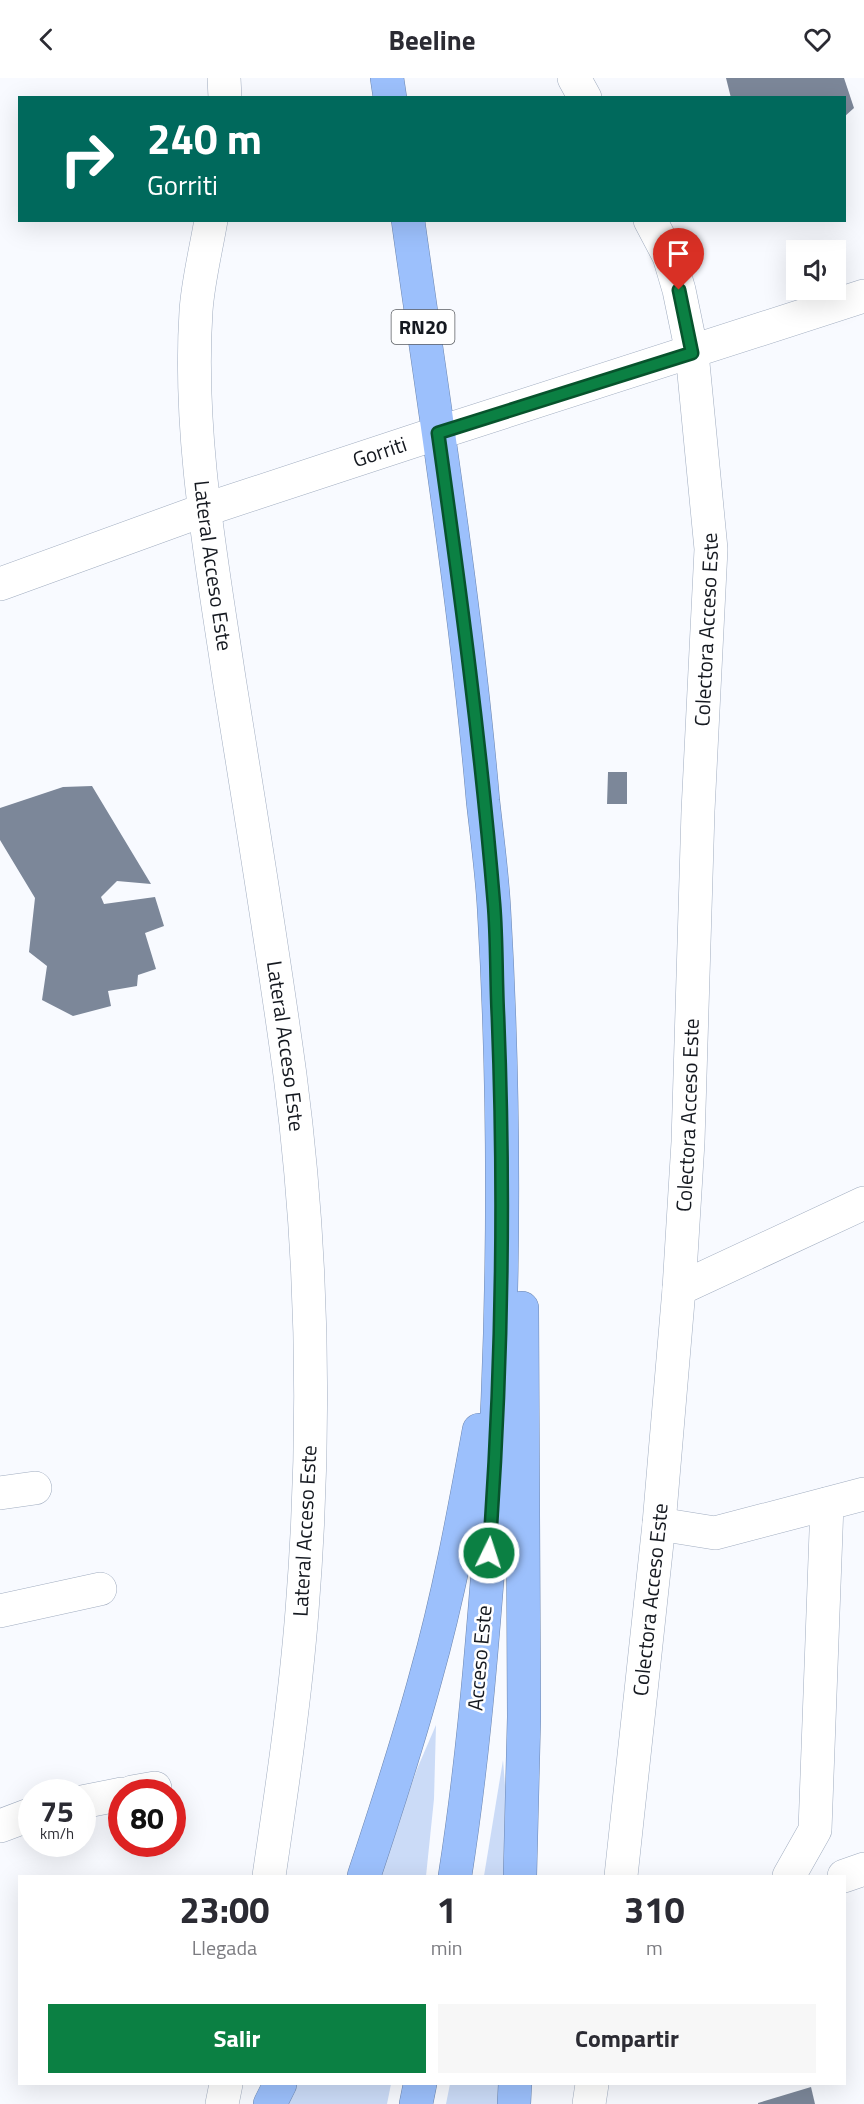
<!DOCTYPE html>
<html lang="es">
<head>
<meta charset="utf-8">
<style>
	body { margin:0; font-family:"Titillium Web",sans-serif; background:#f7f7f7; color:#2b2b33; height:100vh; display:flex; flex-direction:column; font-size:22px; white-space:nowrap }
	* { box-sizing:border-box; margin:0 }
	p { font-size:20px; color:#7c7c81 }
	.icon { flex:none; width:33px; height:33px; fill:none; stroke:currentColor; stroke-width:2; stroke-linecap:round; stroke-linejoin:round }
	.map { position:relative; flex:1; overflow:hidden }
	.drawer { position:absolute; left:18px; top:1797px; width:828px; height:210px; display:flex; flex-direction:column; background:#fff; border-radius:0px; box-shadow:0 6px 24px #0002 }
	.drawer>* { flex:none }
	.top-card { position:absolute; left:18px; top:18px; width:828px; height:126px; border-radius:0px; box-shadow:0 6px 24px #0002; background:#00695c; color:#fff; overflow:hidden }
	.fabs { position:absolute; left:786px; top:162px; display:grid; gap:12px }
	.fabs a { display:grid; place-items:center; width:60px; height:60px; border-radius:0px; background:#fff; box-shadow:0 6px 24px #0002; font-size:30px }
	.speed { position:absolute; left:18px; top:1701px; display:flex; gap:12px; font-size:30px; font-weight:700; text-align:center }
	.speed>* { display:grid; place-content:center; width:78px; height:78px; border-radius:50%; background:#fff; box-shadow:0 6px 24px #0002; line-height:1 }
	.speed small { font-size:15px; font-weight:400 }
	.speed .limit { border:9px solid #d22; background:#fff; color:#111 }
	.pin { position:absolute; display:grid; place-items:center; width:51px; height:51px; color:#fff; margin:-62px -26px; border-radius:50% 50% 50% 0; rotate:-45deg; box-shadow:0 0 6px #0007 }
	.pin .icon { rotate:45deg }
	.me { position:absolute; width:66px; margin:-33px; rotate:4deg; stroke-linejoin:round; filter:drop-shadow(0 0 4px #0008) }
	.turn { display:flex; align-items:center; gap:21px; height:126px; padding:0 30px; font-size:27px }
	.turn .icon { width:78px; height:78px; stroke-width:2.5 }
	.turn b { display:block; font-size:42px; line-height:51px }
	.eta { display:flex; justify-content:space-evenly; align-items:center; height:102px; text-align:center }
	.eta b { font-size:36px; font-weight:700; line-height:42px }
	.cta { display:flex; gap:12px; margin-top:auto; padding:12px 30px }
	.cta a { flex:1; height:69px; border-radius:0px; background:#0b8043; color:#fff; font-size:24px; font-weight:700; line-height:69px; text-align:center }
	.cta a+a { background:#f7f7f7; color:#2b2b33 }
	header { display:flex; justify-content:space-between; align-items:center; height:78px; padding:0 30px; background:#fff; font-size:27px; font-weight:700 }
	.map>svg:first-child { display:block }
	.green { fill:#cbdbf7 }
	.building { fill:#7c8799 }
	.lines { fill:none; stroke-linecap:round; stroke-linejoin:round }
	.minor-casing { stroke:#a1adc0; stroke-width:34 }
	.highway-casing { stroke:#6d86af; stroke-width:34 }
	.minor { stroke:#fff; stroke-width:33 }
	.highway { stroke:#9cc0fc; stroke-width:33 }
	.route-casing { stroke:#07532c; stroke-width:15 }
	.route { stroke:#0b8043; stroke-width:10 }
	.labels { text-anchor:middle; stroke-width:5; stroke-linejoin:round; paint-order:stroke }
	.shield { fill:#fff; stroke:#5b5e63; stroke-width:1.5 }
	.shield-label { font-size:20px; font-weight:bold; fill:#151920 }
	.street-label { font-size:21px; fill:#151920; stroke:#fff }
</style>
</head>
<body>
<header><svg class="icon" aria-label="back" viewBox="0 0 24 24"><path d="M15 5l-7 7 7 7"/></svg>Beeline<svg class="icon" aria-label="heart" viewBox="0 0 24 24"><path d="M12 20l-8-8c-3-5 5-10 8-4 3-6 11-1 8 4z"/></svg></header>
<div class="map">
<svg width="864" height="2026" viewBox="0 0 864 2026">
	<rect width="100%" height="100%" fill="#f8faff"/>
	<g class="green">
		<path d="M436,1647L434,1721L426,1798H380L417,1691Z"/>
		<path d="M503,1682L506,1720V1798H484Z"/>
		<path d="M295,2006H391L387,2026H286Z"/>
		<path d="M450,2006H504L503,2026H446Z"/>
	</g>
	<g class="building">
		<path d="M726,0H844L854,30L844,39V20H731Z"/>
		<path d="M608,694H627V726H607Z"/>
		<path d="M92,708L151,806L117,803L101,819L104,826L155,819L164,848L145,855L156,891L138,897L137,908L108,913L111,928L73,938L42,922L47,888L29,874L35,820L0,762V730L63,709Z"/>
		<path d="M811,2009L815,2026H758V2025Z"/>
	</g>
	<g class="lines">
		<g class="minor-casing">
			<g id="minor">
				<path d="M224,0L225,20"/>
				<path d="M574,0L585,20"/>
				<path id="s1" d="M211,142C206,172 198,203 196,233C188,356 211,479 229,600C250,732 272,864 290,997C313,1172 316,1357 302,1533C295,1622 282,1710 269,1798"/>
				<path id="s2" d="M0,506L204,432L438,355L864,218"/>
				<path d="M679,1211L864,1125"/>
				<path d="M0,1415L35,1410"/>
				<path d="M659,1446L715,1455L864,1416"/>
				<path d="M0,1533L100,1511"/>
				<path d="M132,1714L155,1710"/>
				<path d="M82,1724L122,1716"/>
				<path d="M0,1748L32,1736"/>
				<path id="s3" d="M621,1798L659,1446L679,1211L688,1064L698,733L711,471L692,275L679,212L669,178L650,142"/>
				<path d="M789,1798L815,1752L827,1426"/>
				<path d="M844,1798L864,1791"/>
				<path d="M222,2026L226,2006"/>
				<path d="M589,2026L592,2006"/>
			</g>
		</g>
		<g class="highway-casing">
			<g id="highway">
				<path d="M387,0L390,20"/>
				<path d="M408,142C435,336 466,528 483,723C487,759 492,795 494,831C507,1051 504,1271 488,1491C480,1594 471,1696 455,1798"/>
				<path d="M364,1798C386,1732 408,1665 426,1598C449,1517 464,1434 479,1352"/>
				<path d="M520,1798L524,1639L522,1230"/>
				<path d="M270,2026L280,2006"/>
				<path d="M416,2026L420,2006"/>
				<path d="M514,2026L515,2006"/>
			</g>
		</g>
		<use href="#minor" class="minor"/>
		<use href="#highway" class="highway"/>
	</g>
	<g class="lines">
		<g class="route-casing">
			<path id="route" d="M489,1475C502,1297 505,1118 498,939C496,901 497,863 494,826C481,668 460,511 438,355L692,275L679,212"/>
		</g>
		<use href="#route" class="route"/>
	</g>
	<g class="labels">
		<rect class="shield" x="391.5" y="232" width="63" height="34" rx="4.5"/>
		<g class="shield-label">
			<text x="423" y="256">RN20</text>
		</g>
		<g class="street-label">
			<text dy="7" stroke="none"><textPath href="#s2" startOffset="402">Gorriti</textPath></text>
			<text dy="7" stroke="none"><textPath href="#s1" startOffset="348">Lateral Acceso Este</textPath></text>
			<text dy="7" stroke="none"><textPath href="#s3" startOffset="1250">Colectora Acceso Este</textPath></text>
			<text dy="7" stroke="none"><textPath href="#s1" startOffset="834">Lateral Acceso Este</textPath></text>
			<text dy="7" stroke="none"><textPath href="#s3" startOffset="764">Colectora Acceso Este</textPath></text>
			<text transform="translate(305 1453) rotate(-87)" y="7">Lateral Acceso Este</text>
			<text dy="7" stroke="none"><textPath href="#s3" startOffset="278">Colectora Acceso Este</textPath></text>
			<text transform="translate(480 1580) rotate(-85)" y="7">Acceso Este</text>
		</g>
	</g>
</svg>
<div class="fabs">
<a><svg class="icon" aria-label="sound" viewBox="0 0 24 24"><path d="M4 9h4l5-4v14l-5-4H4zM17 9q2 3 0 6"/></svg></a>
</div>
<div class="speed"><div>75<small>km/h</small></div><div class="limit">80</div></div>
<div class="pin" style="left:679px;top:212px;background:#d93025"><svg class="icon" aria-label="arrive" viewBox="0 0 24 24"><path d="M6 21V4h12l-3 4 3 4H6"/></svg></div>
<svg class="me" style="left:489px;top:1475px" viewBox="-20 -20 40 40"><circle r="17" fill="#0b8043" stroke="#fff" stroke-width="3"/><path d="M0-11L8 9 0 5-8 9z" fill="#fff"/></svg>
<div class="top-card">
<div class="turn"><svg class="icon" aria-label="right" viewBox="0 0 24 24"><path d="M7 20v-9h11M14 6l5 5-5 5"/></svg><div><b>240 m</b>Gorriti</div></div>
</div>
<section class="drawer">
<div class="eta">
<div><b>23:00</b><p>Llegada</p></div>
<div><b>1</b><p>min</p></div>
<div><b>310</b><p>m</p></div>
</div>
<div class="cta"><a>Salir</a><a>Compartir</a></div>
</section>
</div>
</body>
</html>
